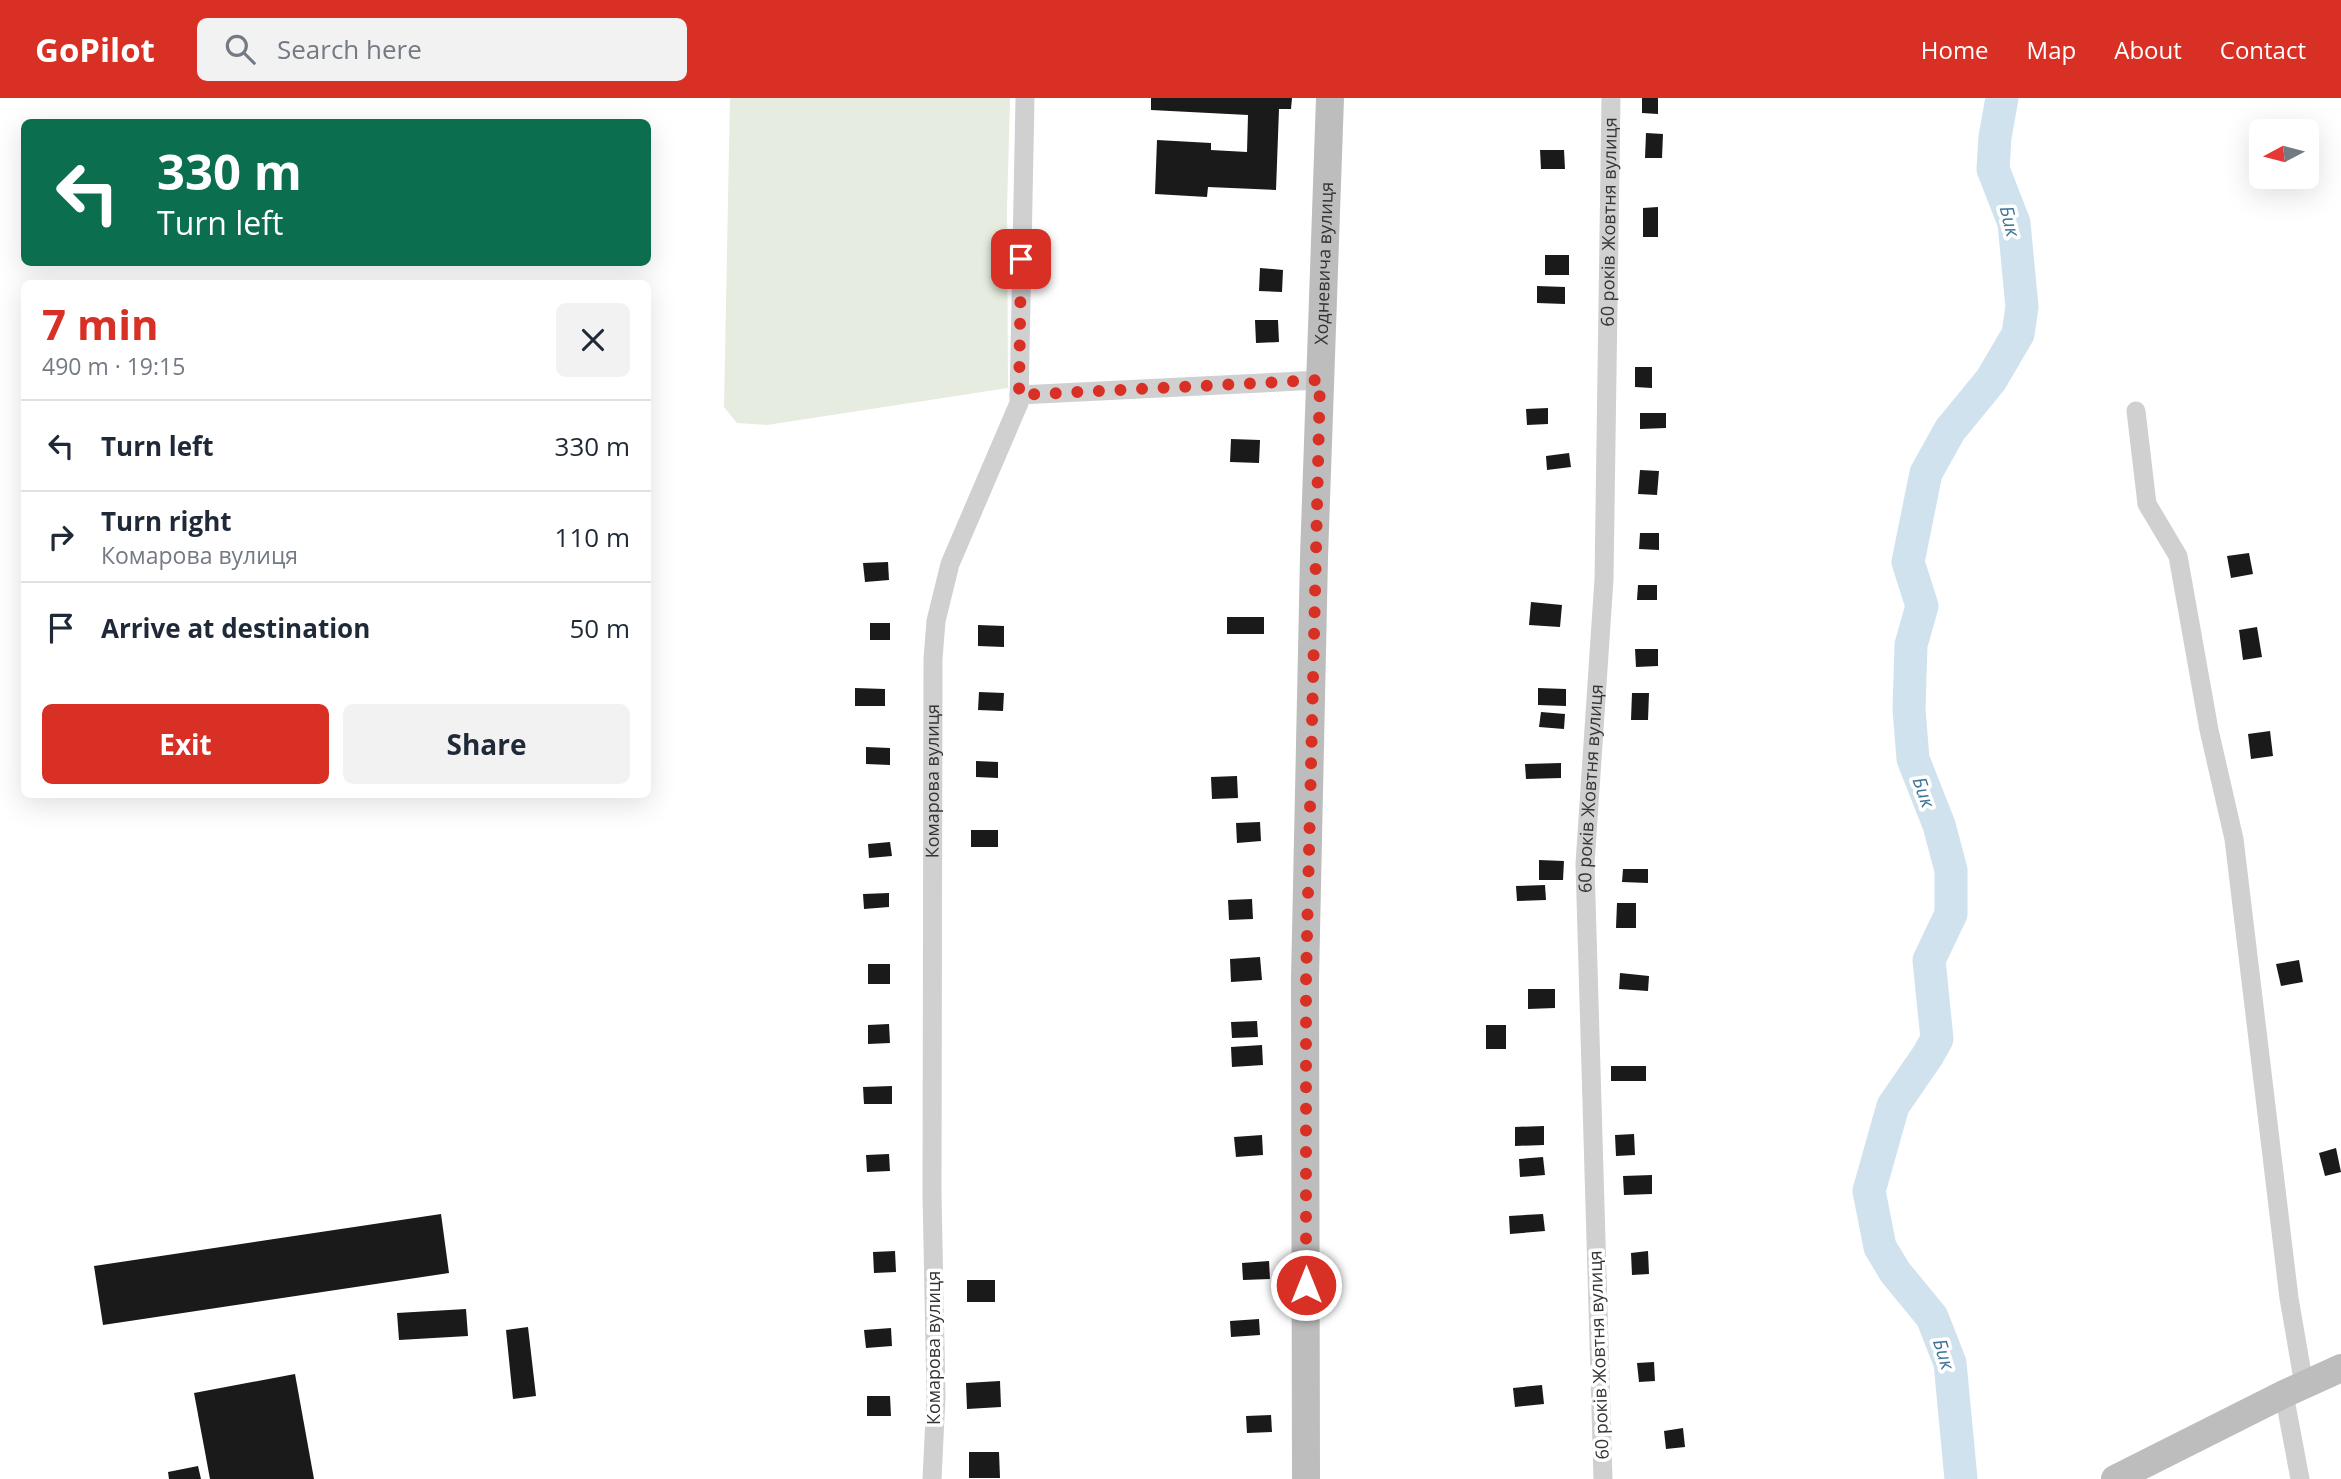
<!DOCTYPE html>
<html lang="en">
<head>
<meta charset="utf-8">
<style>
	body { margin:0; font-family:"Open Sans",sans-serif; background:#f2f2f3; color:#1f2937; height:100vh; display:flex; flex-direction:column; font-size:26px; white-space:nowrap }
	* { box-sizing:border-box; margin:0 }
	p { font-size:23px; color:#747a83 }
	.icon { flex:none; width:38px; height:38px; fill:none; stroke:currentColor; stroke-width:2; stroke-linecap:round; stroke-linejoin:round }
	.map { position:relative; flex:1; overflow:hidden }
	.panel { position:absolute; left:21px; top:182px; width:630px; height:518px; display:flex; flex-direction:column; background:#fff; border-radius:10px; box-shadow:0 7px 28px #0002 }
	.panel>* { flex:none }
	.banner { position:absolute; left:21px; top:21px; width:630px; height:147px; border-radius:10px; box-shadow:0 7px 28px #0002; background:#0b6e4f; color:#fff; overflow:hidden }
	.needle { width:46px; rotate:263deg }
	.buttons { position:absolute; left:2249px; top:21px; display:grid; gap:14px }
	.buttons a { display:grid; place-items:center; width:70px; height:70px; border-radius:10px; background:#fff; box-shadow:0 7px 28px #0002; font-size:35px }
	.pin { position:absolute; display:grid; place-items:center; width:60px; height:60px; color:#fff; margin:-30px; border-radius:14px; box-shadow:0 4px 10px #0006 }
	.me { position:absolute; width:77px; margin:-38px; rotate:0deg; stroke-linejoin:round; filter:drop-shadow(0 0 5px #0008) }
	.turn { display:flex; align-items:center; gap:24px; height:147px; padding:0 21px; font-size:32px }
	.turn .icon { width:91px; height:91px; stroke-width:2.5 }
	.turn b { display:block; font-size:49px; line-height:60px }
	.round { display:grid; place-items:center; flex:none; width:74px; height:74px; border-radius:10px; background:#f2f2f3 }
	.summary { display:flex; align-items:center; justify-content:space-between; height:119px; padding:0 21px }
	h1 { font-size:42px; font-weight:700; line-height:52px; color:#d93025 }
	.primary-button { display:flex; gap:14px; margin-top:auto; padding:14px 21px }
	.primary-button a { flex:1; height:80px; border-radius:10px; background:#d93025; color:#fff; font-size:28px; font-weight:700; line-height:80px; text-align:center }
	.primary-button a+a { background:#f2f2f3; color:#1f2937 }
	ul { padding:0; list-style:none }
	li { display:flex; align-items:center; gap:21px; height:91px; padding:0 21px; border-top:2px solid #e0e1e3 }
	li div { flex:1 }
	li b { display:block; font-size:26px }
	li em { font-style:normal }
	header { display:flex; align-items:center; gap:42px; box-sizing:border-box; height:98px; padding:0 35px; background:#d93025; color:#fff }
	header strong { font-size:33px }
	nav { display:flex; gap:38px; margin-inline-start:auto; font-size:24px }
	.search { width:490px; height:63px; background:#f2f2f3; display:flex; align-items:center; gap:18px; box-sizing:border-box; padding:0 24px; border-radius:10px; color:#747a83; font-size:26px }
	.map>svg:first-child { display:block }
	.green { fill:#e6ecdf }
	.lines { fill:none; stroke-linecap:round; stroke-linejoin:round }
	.river { stroke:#cfe2ee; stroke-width:33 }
	.building { fill:#1a1a1a }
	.minor { stroke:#d0d0d0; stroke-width:19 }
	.secondary { stroke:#bdbdbd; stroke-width:28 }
	.route { stroke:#d93025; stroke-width:12; stroke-dasharray:0 21.6 }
	.labels { text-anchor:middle; stroke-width:7; stroke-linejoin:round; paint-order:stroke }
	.street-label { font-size:18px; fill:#333; stroke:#fff }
	.water-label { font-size:19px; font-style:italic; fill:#3f7597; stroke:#fff }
</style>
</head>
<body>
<header>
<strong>GoPilot</strong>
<div class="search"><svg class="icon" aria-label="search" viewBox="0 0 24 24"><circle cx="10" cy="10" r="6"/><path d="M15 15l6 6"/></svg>Search here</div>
<nav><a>Home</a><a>Map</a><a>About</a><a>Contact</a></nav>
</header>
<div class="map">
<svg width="2341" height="1381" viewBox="0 0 2341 1381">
	<rect width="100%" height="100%" fill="#fff"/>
	<path class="green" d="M730,0H1010L1007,110L1008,290L767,327L737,325L724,309Z"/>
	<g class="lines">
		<path class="river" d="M1961,1381L1950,1265L1932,1219L1895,1174L1880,1149L1869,1093L1893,1008L1928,957L1937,941L1929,862L1951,816V772L1939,727L1913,661L1909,611L1911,547L1922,508L1908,464L1926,375L1950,332L1991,282L2018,236L2022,209L2014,125L1993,71L1995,39L2002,0"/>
	</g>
	<g class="building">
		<path d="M1151,0H1292L1291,11H1279L1276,92L1208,89L1207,99L1155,96L1157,42L1211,45V52L1247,54L1248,17L1151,12Z"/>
		<path d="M1642,0H1658V16L1642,15Z"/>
		<path d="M1646,35L1663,36L1662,60H1645Z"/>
		<path d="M1540,52H1564L1565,71H1541Z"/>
		<path d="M1658,109V139H1643V110Z"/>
		<rect x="1545" y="157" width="24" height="20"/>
		<path d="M1260,170L1283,172L1282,194L1259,193Z"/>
		<path d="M1537,188L1565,189V206L1537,205Z"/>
		<path d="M1255,222H1278L1279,244L1256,245Z"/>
		<path d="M1635,269H1652V290L1635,289Z"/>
		<path d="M1548,310V326L1527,327L1526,311Z"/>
		<path d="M1640,315H1666V330L1640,331Z"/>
		<path d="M1231,341L1260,342L1259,365L1230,364Z"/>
		<path d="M1569,355L1571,369L1547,372L1546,358Z"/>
		<path d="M1640,372L1659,373L1657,397L1638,396Z"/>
		<path d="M1640,435H1659V452L1639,451Z"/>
		<path d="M2249,455L2253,476L2231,480L2227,458Z"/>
		<path d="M888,464L889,482L865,484L863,465Z"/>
		<path d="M1638,487H1657V502H1637Z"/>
		<path d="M1531,504L1562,507L1560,529L1529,527Z"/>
		<rect x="1227" y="519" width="37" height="17"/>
		<rect x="870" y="525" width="20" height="17"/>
		<path d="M978,527L1004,528V549L978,548Z"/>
		<path d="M2257,529L2262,559L2243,562L2239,532Z"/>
		<path d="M1635,551H1658V568L1636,569Z"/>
		<path d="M855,590L885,591V608H855Z"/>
		<path d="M1538,590L1566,591V608L1538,607Z"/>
		<path d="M979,594L1004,595L1003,613L978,612Z"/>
		<path d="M1632,595H1649L1648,622H1631Z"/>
		<path d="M1541,614L1565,616L1564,631L1539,629Z"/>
		<path d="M2270,633L2273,658L2251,661L2248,636Z"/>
		<path d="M866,649L890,650V667L866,666Z"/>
		<path d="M976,663L998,664V680L976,679Z"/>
		<path d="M1561,665V680L1526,681L1525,666Z"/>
		<path d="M1237,678L1238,700L1212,701L1211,679Z"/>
		<path d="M1260,724L1261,743L1237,745L1236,725Z"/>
		<rect x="971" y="732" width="27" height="17"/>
		<path d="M890,744L892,758L869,760L868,746Z"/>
		<path d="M1539,762L1564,763L1563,782H1539Z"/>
		<path d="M1623,771H1648V785L1622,784Z"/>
		<path d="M1545,787L1546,802L1517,803L1516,788Z"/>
		<path d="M889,795V809L864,811L863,796Z"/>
		<path d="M1252,801L1253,821L1229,822L1228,802Z"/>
		<path d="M1617,805H1636V830H1616Z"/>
		<path d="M1260,859L1262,882L1231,884L1230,861Z"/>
		<path d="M2299,862L2303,884L2281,888L2276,866Z"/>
		<rect x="868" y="866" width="22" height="20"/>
		<path d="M1620,875L1649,878L1648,893L1619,891Z"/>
		<path d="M1528,891H1555V910L1528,911Z"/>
		<path d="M1257,923L1258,939L1232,940L1231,924Z"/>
		<path d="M889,926L890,945L868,946V927Z"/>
		<rect x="1486" y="927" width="20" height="24"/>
		<path d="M1262,947L1263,967L1232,969L1231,949Z"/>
		<rect x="1611" y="968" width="35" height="15"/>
		<path d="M892,988V1006H864L863,989Z"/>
		<path d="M1544,1028V1047L1515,1048V1029Z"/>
		<path d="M1634,1036L1635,1057L1616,1058L1615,1037Z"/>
		<path d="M1262,1037L1263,1057L1236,1059L1234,1039Z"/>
		<path d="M2336,1050L2341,1074L2325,1078L2319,1055Z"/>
		<path d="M889,1056L890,1073L867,1074L866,1057Z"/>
		<path d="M1543,1059L1545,1077L1520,1079L1519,1061Z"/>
		<path d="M1652,1077V1096L1624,1097L1623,1078Z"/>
		<path d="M441,1116L449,1175L103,1227L94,1168Z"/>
		<path d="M1543,1116L1545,1133L1510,1136L1509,1118Z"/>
		<path d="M895,1153L896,1174L874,1175L873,1154Z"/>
		<path d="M1648,1153L1649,1176L1632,1177L1631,1155Z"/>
		<path d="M1269,1163L1270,1181L1243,1182L1242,1165Z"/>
		<rect x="967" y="1182" width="28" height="22"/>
		<path d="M466,1211L468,1238L399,1242L397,1215Z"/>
		<path d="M1259,1221L1260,1237L1231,1239L1230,1223Z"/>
		<path d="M528,1229L536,1298L513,1301L506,1232Z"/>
		<path d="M891,1230L892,1248L866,1250L864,1232Z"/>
		<path d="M1654,1264L1655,1283L1639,1284L1637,1265Z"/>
		<path d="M295,1276L314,1381H210L194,1295Z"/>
		<path d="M1000,1283L1001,1309L967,1311L966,1285Z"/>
		<path d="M1542,1287L1544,1306L1515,1309L1513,1290Z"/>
		<path d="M867,1298H890L891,1318H867Z"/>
		<path d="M1271,1317L1272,1334L1247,1335L1246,1318Z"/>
		<path d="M1683,1330L1685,1349L1666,1351L1664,1333Z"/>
		<path d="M969,1354H999L1000,1380H969Z"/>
		<path d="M198,1368L201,1381H169L168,1374Z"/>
	</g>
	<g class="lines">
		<g class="minor">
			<path d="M1019,297L1320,282"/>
			<path d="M2136,313L2147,406L2178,458L2209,632L2234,741L2289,1200L2304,1287"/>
			<path d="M2284,1296L2300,1381"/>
			<path id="s1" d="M932,1381L936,1299L932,1096L933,561L936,523L950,466L1019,305L1025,0"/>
			<path id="s2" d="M1603,1381L1585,766L1604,481L1611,0"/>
		</g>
		<g class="secondary">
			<path id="s3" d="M1306,1381L1305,882L1314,459L1330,0"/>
			<path d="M2115,1381L2284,1296L2341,1270"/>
		</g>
	</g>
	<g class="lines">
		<path class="route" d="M1021,161L1019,297L1320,282L1306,882V1187"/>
	</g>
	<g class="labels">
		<g class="street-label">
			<text dy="6" stroke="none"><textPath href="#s2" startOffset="1258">60 років Жовтня вулиця</textPath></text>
			<text dy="6" stroke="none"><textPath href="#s3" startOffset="1216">Ходневича вулиця</textPath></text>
			<text dy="6" stroke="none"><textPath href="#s1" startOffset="698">Комарова вулиця</textPath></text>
			<text dy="6" stroke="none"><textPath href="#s2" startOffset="691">60 років Жовтня вулиця</textPath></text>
			<text transform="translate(934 1250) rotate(-90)" y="6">Комарова вулиця</text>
			<text transform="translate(1599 1257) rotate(-92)" y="6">60 років Жовтня вулиця</text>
		</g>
		<g class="water-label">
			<text transform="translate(2010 123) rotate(76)" y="7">Бик</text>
			<text transform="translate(1924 694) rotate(71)" y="7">Бик</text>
			<text transform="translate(1944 1256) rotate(73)" y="7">Бик</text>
		</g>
	</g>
</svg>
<div class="buttons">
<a><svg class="needle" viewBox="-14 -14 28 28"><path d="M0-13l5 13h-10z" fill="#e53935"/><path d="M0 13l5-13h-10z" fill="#747a83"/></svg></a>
</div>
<div class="pin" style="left:1021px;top:161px;background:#d93025"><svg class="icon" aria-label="arrive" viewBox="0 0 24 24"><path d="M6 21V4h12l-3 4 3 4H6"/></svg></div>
<svg class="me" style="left:1306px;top:1187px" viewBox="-20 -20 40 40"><circle r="17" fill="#d93025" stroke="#fff" stroke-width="3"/><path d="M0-11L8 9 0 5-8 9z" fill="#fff"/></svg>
<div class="banner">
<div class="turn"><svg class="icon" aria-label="left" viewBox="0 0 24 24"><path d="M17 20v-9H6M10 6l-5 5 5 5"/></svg><div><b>330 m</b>Turn left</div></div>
</div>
<section class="panel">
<div class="summary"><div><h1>7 min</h1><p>490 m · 19:15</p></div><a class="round"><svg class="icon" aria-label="close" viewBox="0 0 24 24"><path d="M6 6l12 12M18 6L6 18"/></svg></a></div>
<ul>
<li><svg class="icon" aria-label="left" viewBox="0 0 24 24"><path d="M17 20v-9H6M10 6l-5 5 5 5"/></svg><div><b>Turn left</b></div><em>330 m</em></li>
<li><svg class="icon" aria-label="right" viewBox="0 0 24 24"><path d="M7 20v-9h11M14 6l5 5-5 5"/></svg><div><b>Turn right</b><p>Комарова вулиця</p></div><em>110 m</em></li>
<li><svg class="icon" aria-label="arrive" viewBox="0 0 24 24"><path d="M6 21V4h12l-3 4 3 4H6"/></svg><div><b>Arrive at destination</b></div><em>50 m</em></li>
</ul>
<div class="primary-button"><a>Exit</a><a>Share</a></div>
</section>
</div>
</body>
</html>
